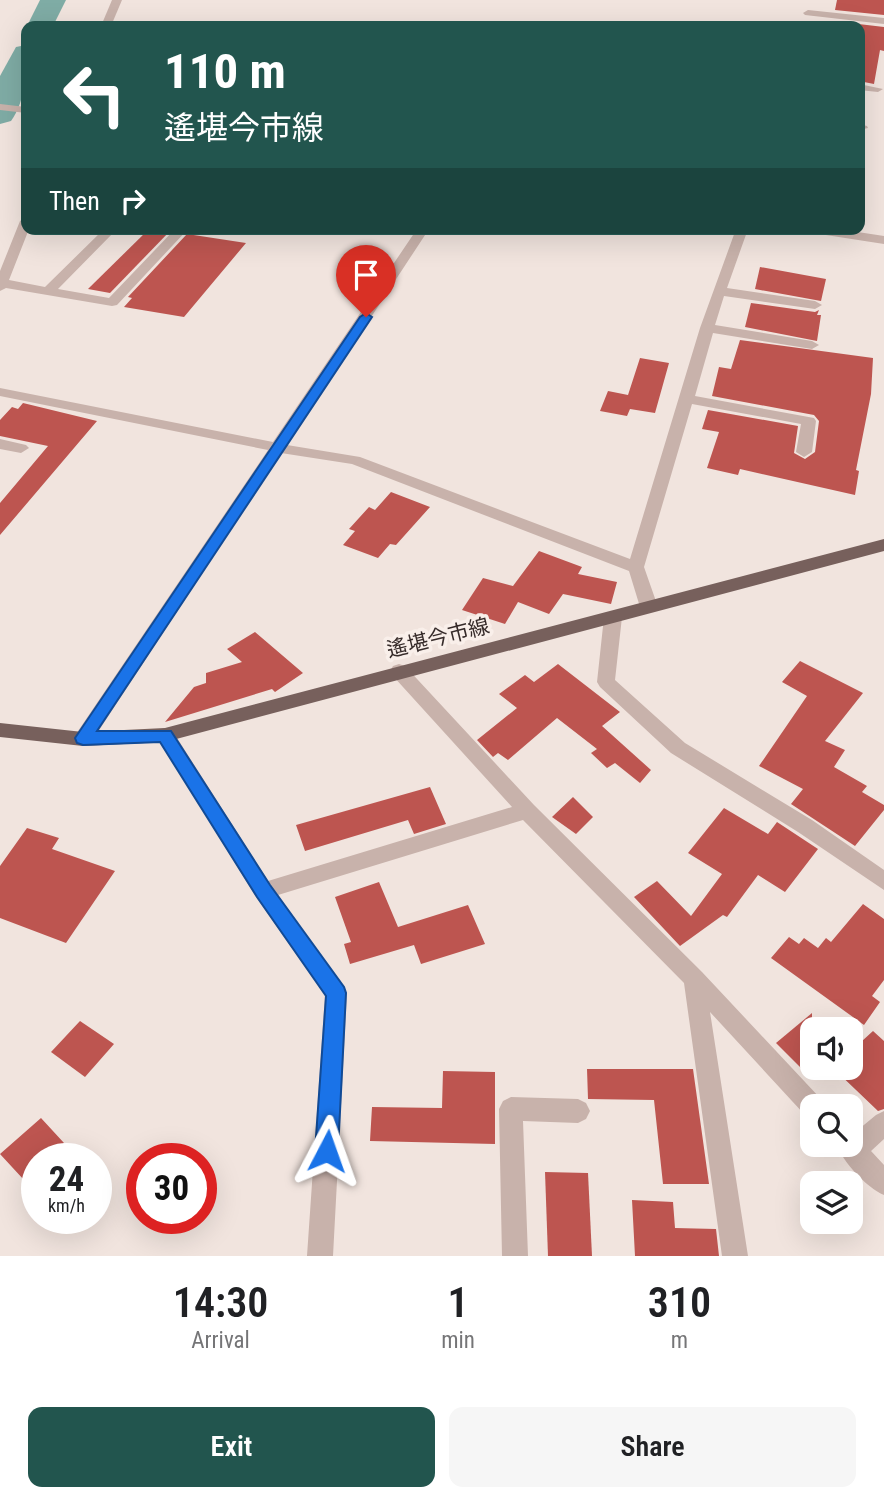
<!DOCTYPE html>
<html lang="en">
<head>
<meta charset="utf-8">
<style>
	body { margin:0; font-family:"Roboto Condensed","Noto Sans JP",sans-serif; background:#f6f6f6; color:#202124; height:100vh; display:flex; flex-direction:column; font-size:26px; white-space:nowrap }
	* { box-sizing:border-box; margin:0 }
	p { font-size:23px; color:#757577 }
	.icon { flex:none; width:38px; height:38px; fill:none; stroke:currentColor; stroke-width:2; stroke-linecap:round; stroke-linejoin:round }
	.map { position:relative; height:1256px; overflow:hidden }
	.sheet { display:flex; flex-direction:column; background:#fff; flex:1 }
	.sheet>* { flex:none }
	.top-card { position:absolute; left:21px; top:21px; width:844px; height:214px; border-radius:14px; box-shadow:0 7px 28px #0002; background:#22554e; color:#fff; overflow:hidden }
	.fabs { position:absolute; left:800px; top:1017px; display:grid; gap:14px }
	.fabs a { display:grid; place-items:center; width:63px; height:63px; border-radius:14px; background:#fff; box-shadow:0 7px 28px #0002; font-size:35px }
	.speed { position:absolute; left:21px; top:1143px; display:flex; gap:14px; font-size:35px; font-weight:700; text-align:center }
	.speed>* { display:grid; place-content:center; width:91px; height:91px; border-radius:50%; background:#fff; box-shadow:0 7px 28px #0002; line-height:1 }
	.speed small { font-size:18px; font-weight:400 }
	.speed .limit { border:10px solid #d22; background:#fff; color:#111 }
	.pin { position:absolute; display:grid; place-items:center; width:60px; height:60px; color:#fff; margin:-72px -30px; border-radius:50% 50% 50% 0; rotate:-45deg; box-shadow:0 0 7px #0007 }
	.pin .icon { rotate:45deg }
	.me { position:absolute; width:77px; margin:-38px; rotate:4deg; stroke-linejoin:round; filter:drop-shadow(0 0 5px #0008) }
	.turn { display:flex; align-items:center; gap:24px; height:147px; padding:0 28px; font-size:32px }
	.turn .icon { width:91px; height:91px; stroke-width:2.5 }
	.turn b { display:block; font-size:49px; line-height:60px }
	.then { display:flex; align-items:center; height:66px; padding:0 28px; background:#0003; gap:14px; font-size:26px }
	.eta { display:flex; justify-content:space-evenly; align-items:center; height:119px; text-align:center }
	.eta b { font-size:42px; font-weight:600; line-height:49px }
	.button { display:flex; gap:14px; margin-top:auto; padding:14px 28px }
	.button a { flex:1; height:80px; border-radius:14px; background:#22554e; color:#fff; font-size:28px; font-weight:600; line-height:80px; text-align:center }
	.button a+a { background:#f6f6f6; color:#202124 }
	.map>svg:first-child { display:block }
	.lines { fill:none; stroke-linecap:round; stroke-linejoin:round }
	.river { fill:#7faca5; fill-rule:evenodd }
	.building { fill:#bd5550 }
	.minor { fill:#c8b2ab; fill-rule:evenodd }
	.major { fill:#77605c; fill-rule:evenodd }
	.route { fill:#1a73e8; stroke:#114b97; stroke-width:2 }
	.labels { text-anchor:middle; stroke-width:7; stroke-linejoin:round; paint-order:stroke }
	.street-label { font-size:21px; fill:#362b2a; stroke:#f9efea }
</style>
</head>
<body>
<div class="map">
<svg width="884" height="1256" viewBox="0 0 884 1256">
	<rect width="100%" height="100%" fill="#f1e4de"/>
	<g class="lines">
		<g class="river">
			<path d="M40,0H66L53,26H27Z"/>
			<path d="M26,45C27,70 26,100 11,121L0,124V76L16,47Z"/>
		</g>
	</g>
	<g class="building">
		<path d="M837,0H884V15L835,10Z"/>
		<path d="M833,21L884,27V51L880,50L874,84L859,81V26H831Z"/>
		<path d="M149,229L170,231L110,293L88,289Z"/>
		<path d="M187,234L246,243L184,317L124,307L132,298L128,297Z"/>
		<path d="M760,267L826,279L821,301L755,289Z"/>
		<path d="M751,303L815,312L819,310L817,315H821L817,341L745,327Z"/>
		<path d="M740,340L873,358L871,394L856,470L859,471L855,495L740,469L738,475L707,468L719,432L702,429L708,410L798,426L794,453L805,459L815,452L819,421L814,415L712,396L719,367L731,369Z"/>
		<path d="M640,358L669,363L655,413L630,409L627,416L600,411L608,391L628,395Z"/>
		<path d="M23,403L97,421L0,535V503L48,446L0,436V420L12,407L18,409Z"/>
		<path d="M391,492L430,507L396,545L390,544L378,558L343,545L355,531L349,529L369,507L375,510Z"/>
		<path d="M539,551L582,567L578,574L617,582L611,604L563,594L549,614L518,602L505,624L462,610L483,578L513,586Z"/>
		<path d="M255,632L303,673L275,692L272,689L165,722L194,687L206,683V673L242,662L227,649Z"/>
		<path d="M800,661L863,693L825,741L845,750L834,767L867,786L862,792L884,805V810L855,846L791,804L803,789L759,766L807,696L782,682Z"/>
		<path d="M558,664L620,712L602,726L651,770L640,783L615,763L607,768L591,753L597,749L557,718L508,760L498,753L493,757L477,740L517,708L499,694L525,675L534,682Z"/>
		<path d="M430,787L446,824L414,834L408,820L305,851L296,825Z"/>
		<path d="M573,797L593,817L576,834L552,817Z"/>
		<path d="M724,808L768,834L777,822L818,849L785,892L758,875L727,917L723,915L680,946L634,897L657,881L691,916L722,874L688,853Z"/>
		<path d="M27,828L59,838L52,849L115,871L66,943L0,918V866Z"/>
		<path d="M379,882L398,927L468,905L485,944L421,964L414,945L350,964L344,944L351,942L335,897Z"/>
		<path d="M863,904L884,919V980L872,996L880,1002L864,1025L771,958L789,937L799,944L804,938L818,948L826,938L831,942Z"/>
		<path d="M812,1013V1079L776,1043Z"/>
		<path d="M80,1021L114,1044L85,1077L51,1052Z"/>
		<path d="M873,1031L884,1041V1109L878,1111L833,1068H850V1052Z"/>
		<path d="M587,1069H693L709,1184H663L654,1100L588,1099Z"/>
		<path d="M443,1071L495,1072V1144L370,1141L372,1107L442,1108Z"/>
		<path d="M41,1118L64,1143L47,1158H37V1168L24,1180L0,1154Z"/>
		<path d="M545,1172L588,1173L592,1256H548Z"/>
		<path d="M632,1200L673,1202L675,1228L716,1229L719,1256H635Z"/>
	</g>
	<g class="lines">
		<g class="minor">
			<path d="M112,0H122L111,26H101Z"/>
			<path d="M808,10L884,18V24L805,15L803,13Z"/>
			<path d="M859,84L883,89L878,92L859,90Z"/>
			<path d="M0,104L26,107V113L0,110Z"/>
			<path d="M859,124L867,126L868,128L859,130Z"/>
			<path d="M859,151L865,152V156L859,157Z"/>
			<path d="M26,217V229H29L9,280L45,287L104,229H117L58,289L109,298L175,229H188L117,305L112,306L6,288L0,291V271L20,221Z"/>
			<path d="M417,229H429L287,445L360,457L630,559L700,328L736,229H748L727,288L815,301L822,305L815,309L724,296L715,325L812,341L819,345L812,349L713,333L695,396L814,418L816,421L812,452L804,457L796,452L801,424L692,404L644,567L658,607L649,613L640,607L629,571L352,464L281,453L90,744L83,746L76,744L74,739L76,734L268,450L0,396V388L273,442Z"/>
			<path d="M807,229H838L884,236V244L813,233Z"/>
			<path d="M0,439L26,445L29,448L21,453L0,449Z"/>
			<path d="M613,611L622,617L615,680L685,743L812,820L884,870V890L798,832L671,753L600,687L597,682L604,617Z"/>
			<path d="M399,664L405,666L534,805L702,972L820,1098L824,1106H812V1118L804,1114L710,1012L748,1256H722L684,983L523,820L278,895L347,993L333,1256H307L325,995L256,897L156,735L158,730L165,728L172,730L268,881L512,807L393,676L390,671L393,666Z"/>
			<path d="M511,1097L578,1099L586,1103L590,1111L586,1119L578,1123L523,1121L528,1256H502L499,1109L503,1101Z"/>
			<path d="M884,1111V1139L871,1151L884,1165V1195C867,1188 843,1162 836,1144H850V1133L853,1134L876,1115Z"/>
		</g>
		<path class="major" d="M884,539V551L165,742L83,746L0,737V723L83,732L165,728Z"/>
	</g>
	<path class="route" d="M366,313L372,317L97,731H171L270,885L344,987L346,993L338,1151L334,1159L327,1162L319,1159L315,1151L326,996L257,897L160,742L83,745L77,743L75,738L360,317Z"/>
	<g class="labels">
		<g class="street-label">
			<text transform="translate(438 638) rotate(-14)" y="7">遙堪今市線</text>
		</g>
	</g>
</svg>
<div class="fabs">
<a><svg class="icon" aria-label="sound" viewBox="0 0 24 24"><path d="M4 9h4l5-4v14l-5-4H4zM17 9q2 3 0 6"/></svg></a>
<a><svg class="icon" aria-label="search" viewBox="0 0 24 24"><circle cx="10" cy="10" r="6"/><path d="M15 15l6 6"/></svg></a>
<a><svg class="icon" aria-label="layers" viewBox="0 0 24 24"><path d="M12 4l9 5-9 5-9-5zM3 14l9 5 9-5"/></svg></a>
</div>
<div class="speed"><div>24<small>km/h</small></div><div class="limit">30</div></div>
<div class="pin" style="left:366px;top:317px;background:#d93025"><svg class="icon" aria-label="arrive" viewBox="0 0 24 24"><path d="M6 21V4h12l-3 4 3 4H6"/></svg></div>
<svg class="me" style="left:327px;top:1151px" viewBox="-20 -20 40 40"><path d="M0-17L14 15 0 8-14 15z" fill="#1a73e8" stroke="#fff" stroke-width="4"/></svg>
<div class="top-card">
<div class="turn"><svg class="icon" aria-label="left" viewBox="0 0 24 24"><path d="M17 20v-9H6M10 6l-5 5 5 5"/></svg><div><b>110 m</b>遙堪今市線</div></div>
<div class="then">Then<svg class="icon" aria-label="right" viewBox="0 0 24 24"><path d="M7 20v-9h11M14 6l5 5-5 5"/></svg></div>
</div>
</div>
<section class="sheet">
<div class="eta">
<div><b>14:30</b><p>Arrival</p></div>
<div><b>1</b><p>min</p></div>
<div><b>310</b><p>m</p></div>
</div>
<div class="button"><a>Exit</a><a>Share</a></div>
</section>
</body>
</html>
